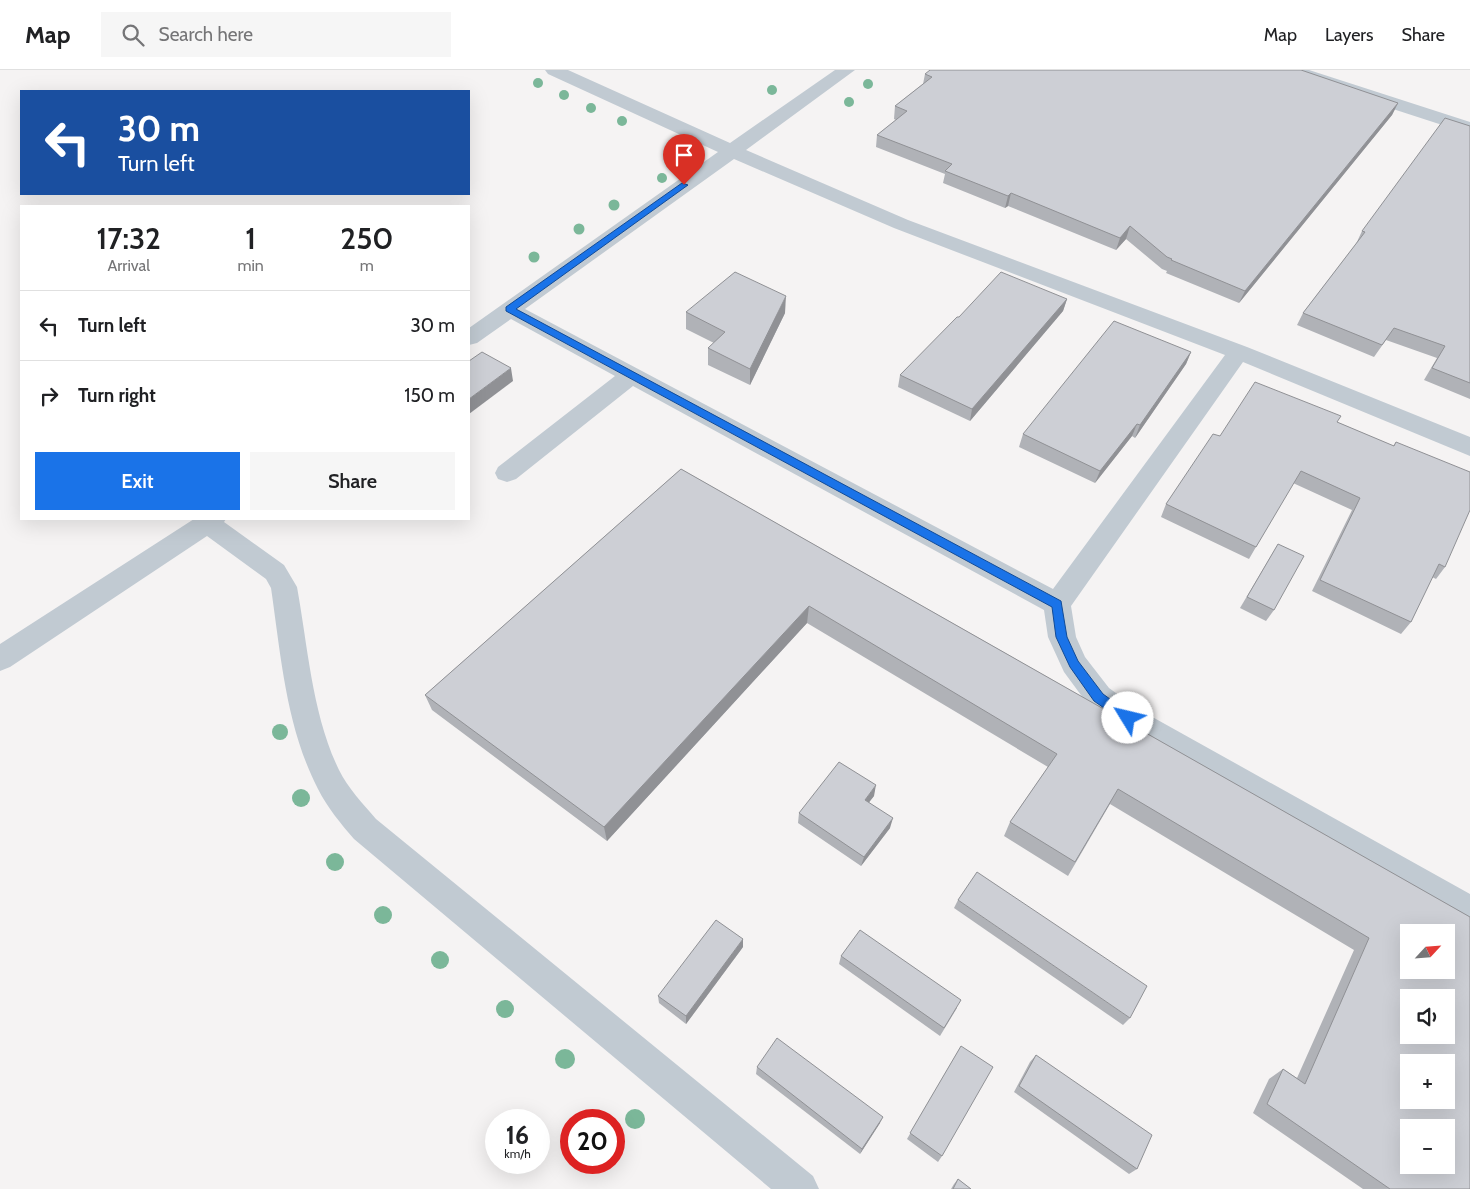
<!DOCTYPE html>
<html lang="en">
<head>
<meta charset="utf-8">
<style>
	body { margin:0; font-family:Cabin,sans-serif; background:#f6f6f6; color:#202124; height:100vh; display:flex; flex-direction:column; font-size:19px; white-space:nowrap }
	* { box-sizing:border-box; margin:0 }
	p { font-size:16px; color:#757577 }
	.icon { flex:none; width:28px; height:28px; fill:none; stroke:currentColor; stroke-width:2; stroke-linecap:round; stroke-linejoin:round }
	.map { position:relative; flex:1; overflow:hidden }
	.sheet { position:absolute; left:20px; top:135px; width:450px; height:315px; display:flex; flex-direction:column; background:#fff; border-radius:0px; box-shadow:0 5px 20px #0002 }
	.sheet>* { flex:none }
	.banner { position:absolute; left:20px; top:20px; width:450px; height:105px; border-radius:0px; box-shadow:0 5px 20px #0002; background:#1a4fa0; color:#fff; overflow:hidden }
	.needle { width:32px; rotate:64deg }
	.controls { position:absolute; left:1400px; top:854px; display:grid; gap:10px }
	.controls a { display:grid; place-items:center; width:55px; height:55px; border-radius:0px; background:#fff; box-shadow:0 5px 20px #0002; font-size:25px }
	.speed { position:absolute; left:485px; top:1039px; display:flex; gap:10px; font-size:25px; font-weight:700; text-align:center }
	.speed>* { display:grid; place-content:center; width:65px; height:65px; border-radius:50%; background:#fff; box-shadow:0 5px 20px #0002; line-height:1 }
	.speed small { font-size:12px; font-weight:400 }
	.speed .limit { border:8px solid #d22; background:#fff; color:#111 }
	.pin { position:absolute; display:grid; place-items:center; width:42px; height:42px; color:#fff; margin:-51px -21px; border-radius:50% 50% 50% 0; rotate:-45deg; box-shadow:0 0 5px #0007 }
	.pin .icon { rotate:45deg }
	.me { position:absolute; width:55px; margin:-28px; rotate:306deg; stroke-linejoin:round; filter:drop-shadow(0 0 4px #0008) }
	.turn { display:flex; align-items:center; gap:18px; height:105px; padding:0 15px; font-size:22px }
	.turn .icon { width:65px; height:65px; stroke-width:2.5 }
	.turn b { display:block; font-size:35px; line-height:42px }
	.eta { display:flex; justify-content:space-evenly; align-items:center; height:85px; text-align:center }
	.eta b { font-size:30px; font-weight:600; line-height:35px }
	.action { display:flex; gap:10px; margin-top:auto; padding:10px 15px }
	.action a { flex:1; height:58px; border-radius:0px; background:#1a73e8; color:#fff; font-size:20px; font-weight:600; line-height:58px; text-align:center }
	.action a+a { background:#f6f6f6; color:#202124 }
	ul { padding:0; list-style:none }
	li { display:flex; align-items:center; gap:15px; height:70px; padding:0 15px; border-top:1px solid #e0e0e0 }
	li div { flex:1 }
	li b { display:block; font-size:19px }
	li em { font-style:normal }
	header { display:flex; align-items:center; gap:30px; box-sizing:border-box; height:70px; padding:0 25px; background:#fff; border-bottom:1px solid #e0e0e0 }
	header strong { font-size:24px }
	nav { display:flex; gap:28px; margin-inline-start:auto; font-size:18px }
	.search { width:350px; height:45px; background:#f6f6f6; display:flex; align-items:center; gap:12px; box-sizing:border-box; padding:0 18px; border-radius:0px; color:#757577; font-size:19px }
	.map>svg:first-child { display:block }
	.lines { fill:none; stroke-linecap:round; stroke-linejoin:round }
	.minor { fill:#c1cad2; fill-rule:evenodd }
	.tree { fill:#7bb799 }
	.wall { fill:#b0b2b7 }
	.shaded-wall { fill:#909195 }
	.building { fill:#cdcfd5; stroke:#909195; fill-rule:evenodd }
	.route { fill:#1a73e8; stroke:#114b97 }
</style>
</head>
<body>
<header>
<strong>Map</strong>
<div class="search"><svg class="icon" aria-label="search" viewBox="0 0 24 24"><circle cx="10" cy="10" r="6"/><path d="M15 15l6 6"/></svg>Search here</div>
<nav><a>Map</a><a>Layers</a><a>Share</a></nav>
</header>
<div class="map">
<svg width="1470" height="1119" viewBox="0 0 1470 1119">
	<rect width="100%" height="100%" fill="#f5f3f3"/>
	<g class="lines">
		<g class="minor">
			<path d="M545,0H568L730,73L835,0H855L746,80L908,150L1247,277L1470,367V386L1243,292L1071,536L1076,567L1085,587L1109,618L1138,639L1470,824V858L1458,853L1118,657L1089,636L1064,602L1048,567L1044,540L633,316L516,409L507,412L498,409L495,403L498,397L615,306L511,249L477,273L469,275V258L718,82L548,4ZM734,89L894,158L1225,285L1053,519L525,239Z"/>
			<path d="M1282,0H1309L1470,52V64L1285,4Z"/>
			<path d="M194,449H226L224,452L284,495L297,517C308,577 312,644 339,700C348,718 363,734 376,749L813,1106L819,1119H771L354,769C341,754 327,737 318,719C286,657 281,586 271,518L266,509L207,466L10,597L0,601V574Z"/>
		</g>
	</g>
	<g class="tree">
		<circle cx="538" cy="13" r="5"/>
		<circle cx="868" cy="14" r="5"/>
		<circle cx="772" cy="20" r="5"/>
		<circle cx="564" cy="25" r="5"/>
		<circle cx="849" cy="32" r="5"/>
		<circle cx="591" cy="38" r="5"/>
		<circle cx="622" cy="51" r="5"/>
		<circle cx="685" cy="89" r="5"/>
		<circle cx="662" cy="108" r="5"/>
		<circle cx="614" cy="135" r="5.5"/>
		<circle cx="579" cy="159" r="5.5"/>
		<circle cx="534" cy="187" r="5.5"/>
		<circle cx="280" cy="662" r="8"/>
		<circle cx="301" cy="728" r="9"/>
		<circle cx="335" cy="792" r="9"/>
		<circle cx="383" cy="845" r="9"/>
		<circle cx="440" cy="890" r="9"/>
		<circle cx="505" cy="939" r="9"/>
		<circle cx="565" cy="989" r="10"/>
		<circle cx="635" cy="1049" r="10"/>
	</g>
	<g class="wall">
		<path d="M925,4L1398,33L1392,45L1239,233L1166,203L1167,201L1162,199L1126,169L1116,180L1008,136L1005,138L943,113L945,104L876,77L877,65L896,50L894,49L895,36L923,14Z"/>
		<path d="M1470,56V329L1424,310L1437,288L1386,270L1374,287L1297,255L1303,243L1356,174L1362,161Z"/>
		<path d="M1067,229L1063,241L970,351L898,317L900,305L959,247Z"/>
		<path d="M686,242L785,243L750,315L708,295V278L714,273L686,259Z"/>
		<path d="M1191,282L1186,294L1135,368L1132,366L1095,413L1019,377L1023,364Z"/>
		<path d="M1337,352L1393,376L1396,372L1445,497L1436,509L1432,507L1411,552L1401,564L1312,521L1352,440L1293,413L1249,489L1161,447L1166,434L1220,366Z"/>
		<path d="M681,399L1470,847V1119H1363L1253,1043L1269,1009L1283,999L1297,1008L1354,880L1110,734L1068,806L1004,766L1010,752L1048,697L807,553L607,771L432,640L425,625Z"/>
		<path d="M1278,474L1274,540L1266,551L1240,538Z"/>
		<path d="M874,726L869,732L890,758L861,796L798,753L799,743Z"/>
		<path d="M958,830L1130,948L1123,955L954,838Z"/>
		<path d="M743,877L686,954L659,933L658,926Z"/>
		<path d="M841,886L957,938L940,966L839,894Z"/>
		<path d="M961,976L942,1086L938,1092L907,1069Z"/>
		<path d="M1036,985L1137,1099L1129,1104L1014,1022L1030,992Z"/>
		<path d="M757,997L880,1053L860,1084L756,1004Z"/>
		<path d="M958,1109L971,1119H951L954,1114Z"/>
	</g>
	<g class="shaded-wall">
		<path d="M1398,33L1392,45L1239,233L1245,221Z"/>
		<path d="M1011,123L1008,136L1005,138L1008,126Z"/>
		<path d="M1130,156L1126,169L1116,180L1120,168Z"/>
		<path d="M786,226L785,243L750,315V299Z"/>
		<path d="M1067,229L1063,241L970,351L972,339Z"/>
		<path d="M1191,282L1186,294L1135,368L1140,355Z"/>
		<path d="M511,298L513,311L469,344V329Z"/>
		<path d="M1137,354L1132,366L1095,413L1100,401Z"/>
		<path d="M809,536L807,553L607,771L604,757Z"/>
		<path d="M876,715L874,726L863,740L865,730Z"/>
		<path d="M893,748L890,758L861,796L864,787Z"/>
		<path d="M743,869V877L686,954V946Z"/>
		<path d="M883,1047L880,1053L860,1084L862,1079Z"/>
	</g>
	<g class="building">
		<path d="M930,0H1301L1398,33L1245,221L1171,190L1172,189L1167,187L1130,156L1120,168L1011,123L1008,126L945,101L952,94L877,65L907,41L895,36L932,7L925,4Z"/>
		<path d="M1445,48L1470,56V313L1432,298L1445,276L1394,258L1382,275L1303,243L1365,162L1362,161Z"/>
		<path d="M735,202L786,226L750,299L708,278L725,262L686,242Z"/>
		<path d="M1001,202L1067,229L972,339L900,305L957,247H959Z"/>
		<path d="M1114,251L1191,282L1140,355L1137,354L1100,401L1023,364Z"/>
		<path d="M482,282L511,298L469,329V291Z"/>
		<path d="M1255,312L1341,346L1337,352L1394,376L1396,372L1470,402V440L1445,497L1439,494L1411,552L1320,510L1360,428L1301,401L1256,477L1166,434L1213,364L1220,366Z"/>
		<path d="M681,399L1470,847V1119H1390L1267,1034L1283,999L1305,1014L1369,868L1118,719L1075,792L1010,752L1057,684L809,536L604,757L425,625ZM1409,862H1446V900H1409ZM1409,928H1446V965H1409ZM1409,992H1446V1030H1409ZM1409,1058H1446V1095H1409Z"/>
		<path d="M1278,474L1304,486L1274,540L1247,527Z"/>
		<path d="M839,692L876,715L865,730L893,748L864,787L799,743Z"/>
		<path d="M977,802L1147,916L1130,948L958,830Z"/>
		<path d="M716,850L743,869L686,946L658,926Z"/>
		<path d="M860,860L961,930L944,958L841,886Z"/>
		<path d="M777,968L883,1047L862,1079L757,997Z"/>
		<path d="M961,976L993,997L942,1086L910,1063Z"/>
		<path d="M1036,985L1152,1065L1137,1099L1019,1016Z"/>
		<path d="M958,1109L971,1119H953Z"/>
	</g>
	<path class="route" d="M682,113L688,115L516,239L1061,531L1067,567L1078,591L1103,624L1132,645L1134,648L1132,652L1128,653L1124,652L1094,631L1070,597L1056,567L1052,537L506,241V237Z"/>
</svg>
<div class="controls">
<a><svg class="needle" viewBox="-14 -14 28 28"><path d="M0-13l5 13h-10z" fill="#e53935"/><path d="M0 13l5-13h-10z" fill="#757577"/></svg></a>
<a><svg class="icon" aria-label="sound" viewBox="0 0 24 24"><path d="M4 9h4l5-4v14l-5-4H4zM17 9q2 3 0 6"/></svg></a>
<a>+</a>
<a>−</a>
</div>
<div class="speed"><div>16<small>km/h</small></div><div class="limit">20</div></div>
<div class="pin" style="left:684px;top:115px;background:#d93025"><svg class="icon" aria-label="arrive" viewBox="0 0 24 24"><path d="M6 21V4h12l-3 4 3 4H6"/></svg></div>
<svg class="me" style="left:1128px;top:648px" viewBox="-20 -20 40 40"><circle r="19" fill="#fff"/><path d="M0-13L10 11 0 6-10 11z" fill="#1a73e8"/></svg>
<div class="banner">
<div class="turn"><svg class="icon" aria-label="left" viewBox="0 0 24 24"><path d="M17 20v-9H6M10 6l-5 5 5 5"/></svg><div><b>30 m</b>Turn left</div></div>
</div>
<section class="sheet">
<div class="eta">
<div><b>17:32</b><p>Arrival</p></div>
<div><b>1</b><p>min</p></div>
<div><b>250</b><p>m</p></div>
</div>
<ul>
<li><svg class="icon" aria-label="left" viewBox="0 0 24 24"><path d="M17 20v-9H6M10 6l-5 5 5 5"/></svg><div><b>Turn left</b></div><em>30 m</em></li>
<li><svg class="icon" aria-label="right" viewBox="0 0 24 24"><path d="M7 20v-9h11M14 6l5 5-5 5"/></svg><div><b>Turn right</b></div><em>150 m</em></li>
</ul>
<div class="action"><a>Exit</a><a>Share</a></div>
</section>
</div>
</body>
</html>
